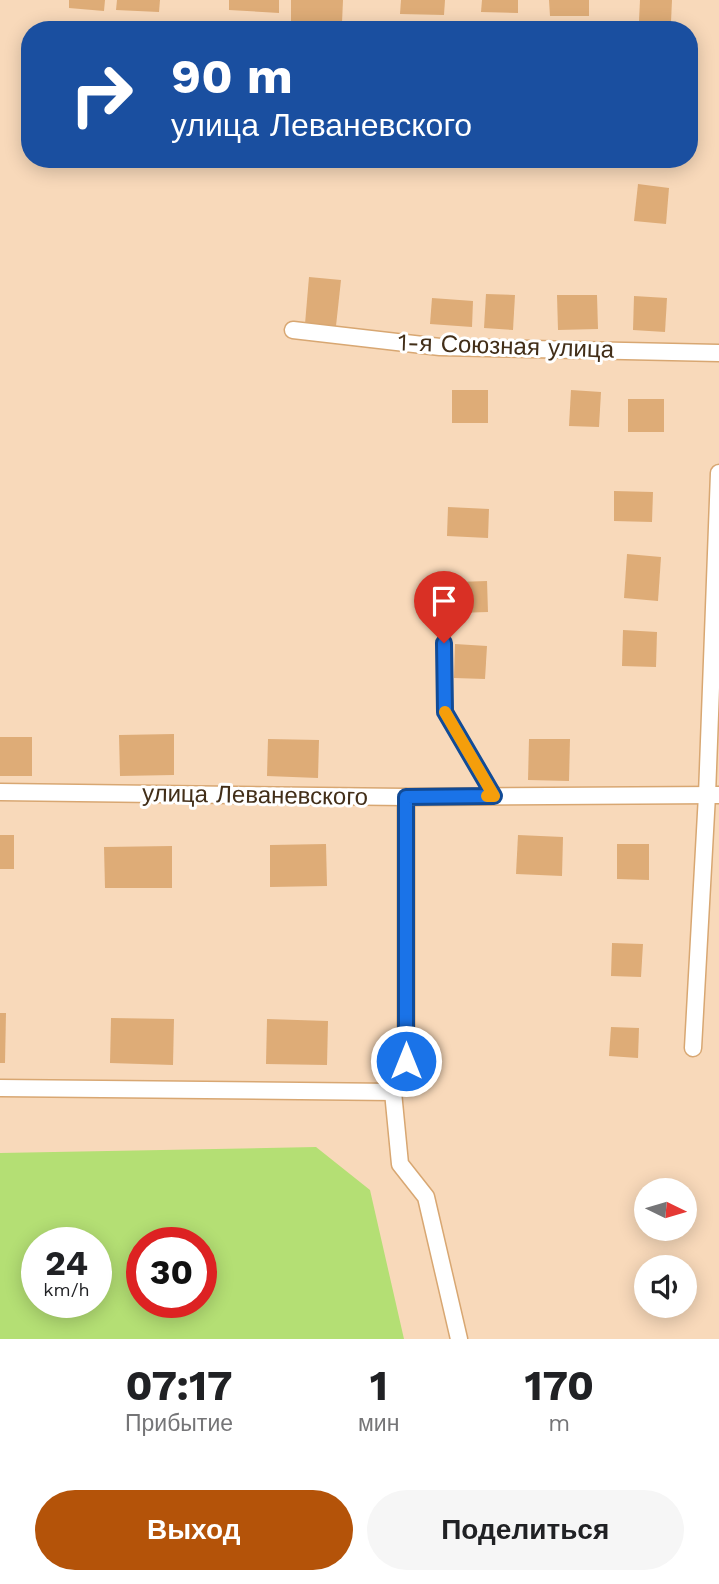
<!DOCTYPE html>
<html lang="ru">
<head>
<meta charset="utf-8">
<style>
	body { margin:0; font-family:"Work Sans",sans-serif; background:#f6f6f6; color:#202124; height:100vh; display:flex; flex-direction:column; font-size:26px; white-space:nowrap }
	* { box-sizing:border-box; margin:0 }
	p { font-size:23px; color:#757577 }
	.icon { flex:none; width:38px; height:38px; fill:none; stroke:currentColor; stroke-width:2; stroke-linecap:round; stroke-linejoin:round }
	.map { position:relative; height:1339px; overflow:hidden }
	.side { display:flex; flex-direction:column; background:#fff; flex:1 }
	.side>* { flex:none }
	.hud { position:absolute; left:21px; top:21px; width:677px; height:147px; border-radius:28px; box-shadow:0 4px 18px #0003; background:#1a4fa0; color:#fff; overflow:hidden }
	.needle { width:46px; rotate:95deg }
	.buttons { position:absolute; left:634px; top:1178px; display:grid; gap:14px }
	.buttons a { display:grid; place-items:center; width:63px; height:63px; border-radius:50%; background:#fff; box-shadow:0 4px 18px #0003; font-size:35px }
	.speed { position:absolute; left:21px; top:1227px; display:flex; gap:14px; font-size:35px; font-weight:700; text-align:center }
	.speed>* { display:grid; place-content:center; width:91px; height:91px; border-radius:50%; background:#fff; box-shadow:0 4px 18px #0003; line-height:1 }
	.speed small { font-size:18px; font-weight:400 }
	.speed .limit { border:10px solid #d22; background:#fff; color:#111 }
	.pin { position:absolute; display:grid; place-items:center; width:60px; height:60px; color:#fff; margin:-72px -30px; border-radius:50% 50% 50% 0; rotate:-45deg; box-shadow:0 0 7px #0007 }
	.pin .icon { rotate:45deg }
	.me { position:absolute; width:77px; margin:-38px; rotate:0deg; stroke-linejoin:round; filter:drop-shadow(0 0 5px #0008) }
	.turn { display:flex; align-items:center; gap:24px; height:147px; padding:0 35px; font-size:32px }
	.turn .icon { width:91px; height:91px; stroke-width:2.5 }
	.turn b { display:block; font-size:49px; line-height:60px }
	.eta { display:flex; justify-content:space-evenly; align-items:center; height:119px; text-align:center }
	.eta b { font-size:42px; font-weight:700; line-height:49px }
	.button { display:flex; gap:14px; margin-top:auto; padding:14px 35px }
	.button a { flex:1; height:80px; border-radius:42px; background:#b45309; color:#fff; font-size:28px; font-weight:700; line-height:80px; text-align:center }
	.button a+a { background:#f6f6f6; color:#202124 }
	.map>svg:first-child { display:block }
	.green { fill:#b4df74; fill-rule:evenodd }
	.building { fill:#deac77 }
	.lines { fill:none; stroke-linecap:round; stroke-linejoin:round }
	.lane-casing { stroke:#d8a772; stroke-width:11 }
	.street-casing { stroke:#d8a772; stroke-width:19 }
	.lane { stroke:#fff; stroke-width:8 }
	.street { stroke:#fff; stroke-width:16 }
	.route-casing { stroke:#114b97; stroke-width:18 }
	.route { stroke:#1a73e8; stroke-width:12 }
	.slow { stroke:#f59e0b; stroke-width:12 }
	.labels { text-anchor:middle; stroke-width:6; stroke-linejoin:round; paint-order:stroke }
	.street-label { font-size:24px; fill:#422e18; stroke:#fff }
</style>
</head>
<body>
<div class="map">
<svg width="719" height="1339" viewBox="0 0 719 1339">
	<rect width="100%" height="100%" fill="#f8d9ba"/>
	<path class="green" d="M316,1147L370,1190L404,1339H0V1153ZM37,1242H96V1302H37ZM142,1242H201V1302H142Z"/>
	<g class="building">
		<path d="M69,0H105L104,11L69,8Z"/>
		<path d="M117,0H160L159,12L116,10Z"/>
		<path d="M229,0H279V13L229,10Z"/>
		<path d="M291,0H343L342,23L291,21Z"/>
		<path d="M401,0H445L444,15L400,14Z"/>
		<path d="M482,0H518V13L481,12Z"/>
		<path d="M549,0H589V16H550Z"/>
		<path d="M640,0H672L671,22L639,21Z"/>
		<path d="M638,184L669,188L666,224L634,221Z"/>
		<path d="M309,277L341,280L336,326L305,324Z"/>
		<path d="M486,294L515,295L513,330L484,328Z"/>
		<path d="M557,295H597L598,329L558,330Z"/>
		<path d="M634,296L667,298L665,332L633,330Z"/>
		<path d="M432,298L473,301L472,327L430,324Z"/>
		<rect x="452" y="390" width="36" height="33"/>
		<path d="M571,390L601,392L599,427L569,426Z"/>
		<rect x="628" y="399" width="36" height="33"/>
		<path d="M614,491L653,492L652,522L614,521Z"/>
		<path d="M448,507L489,509L488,538L447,536Z"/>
		<path d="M627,554L661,557L658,601L624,598Z"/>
		<path d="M487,581L488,612L457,613V582Z"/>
		<path d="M623,630L657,632L656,667L622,666Z"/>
		<path d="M455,644L487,646L485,679L454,678Z"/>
		<path d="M174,734V775L120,776L119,735Z"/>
		<rect x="0" y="737" width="32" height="39"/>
		<path d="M268,739L319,740L318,778L267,776Z"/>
		<path d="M529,739H570L569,781L528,780Z"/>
		<rect x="0" y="835" width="14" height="34"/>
		<path d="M518,835L563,837L562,876L516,874Z"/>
		<path d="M326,844L327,886L270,887V845Z"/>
		<path d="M617,844H649V880L617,879Z"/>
		<path d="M172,846V888H105L104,847Z"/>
		<path d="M612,943L643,944L641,977L611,976Z"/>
		<path d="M0,1013H6L5,1063H0Z"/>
		<path d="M111,1018L174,1019L173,1065L110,1063Z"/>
		<path d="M267,1019L328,1021L327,1065L266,1064Z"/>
		<path d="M611,1027L639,1028L638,1058L609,1056Z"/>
	</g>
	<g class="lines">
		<g class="lane-casing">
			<path id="lane" d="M444,643L445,712L493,796"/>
		</g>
		<g class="street-casing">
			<g id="street">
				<path d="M293,330L440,347L719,353"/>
				<path d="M0,792L406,797L719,795"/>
				<path d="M406,797V1061L393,1092L400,1164L426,1197L459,1339"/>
				<path d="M693,1048L707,795L719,473"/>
				<path d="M0,1088L393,1092"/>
			</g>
		</g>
		<use href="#lane" class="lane"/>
		<use href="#street" class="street"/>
	</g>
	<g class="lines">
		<g class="route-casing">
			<path id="route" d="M406,1061V797L494,796L445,712L444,643"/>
		</g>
		<use href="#route" class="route"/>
		<path class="slow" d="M445,712L494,796H487"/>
	</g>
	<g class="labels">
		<g class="street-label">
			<text transform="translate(506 346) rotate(2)" y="8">1-я Союзная улица</text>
			<text transform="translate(255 795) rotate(1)" y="8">улица Леваневского</text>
		</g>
	</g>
</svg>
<div class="buttons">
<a><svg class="needle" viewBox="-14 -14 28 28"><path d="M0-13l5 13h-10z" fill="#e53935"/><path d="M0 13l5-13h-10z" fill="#757577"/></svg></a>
<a><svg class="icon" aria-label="sound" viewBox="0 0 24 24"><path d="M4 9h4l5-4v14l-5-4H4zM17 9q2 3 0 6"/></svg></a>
</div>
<div class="speed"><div>24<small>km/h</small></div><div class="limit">30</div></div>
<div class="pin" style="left:444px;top:643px;background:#d93025"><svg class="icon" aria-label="arrive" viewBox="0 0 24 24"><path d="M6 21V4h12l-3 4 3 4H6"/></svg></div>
<svg class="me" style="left:406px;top:1061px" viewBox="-20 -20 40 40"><circle r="17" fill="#1a73e8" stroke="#fff" stroke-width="3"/><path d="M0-11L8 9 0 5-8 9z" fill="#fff"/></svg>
<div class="hud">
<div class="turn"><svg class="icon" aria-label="right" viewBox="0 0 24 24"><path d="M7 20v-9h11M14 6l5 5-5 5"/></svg><div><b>90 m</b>улица Леваневского</div></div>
</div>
</div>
<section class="side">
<div class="eta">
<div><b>07:17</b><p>Прибытие</p></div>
<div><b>1</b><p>мин</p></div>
<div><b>170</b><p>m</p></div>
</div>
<div class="button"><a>Выход</a><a>Поделиться</a></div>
</section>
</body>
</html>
